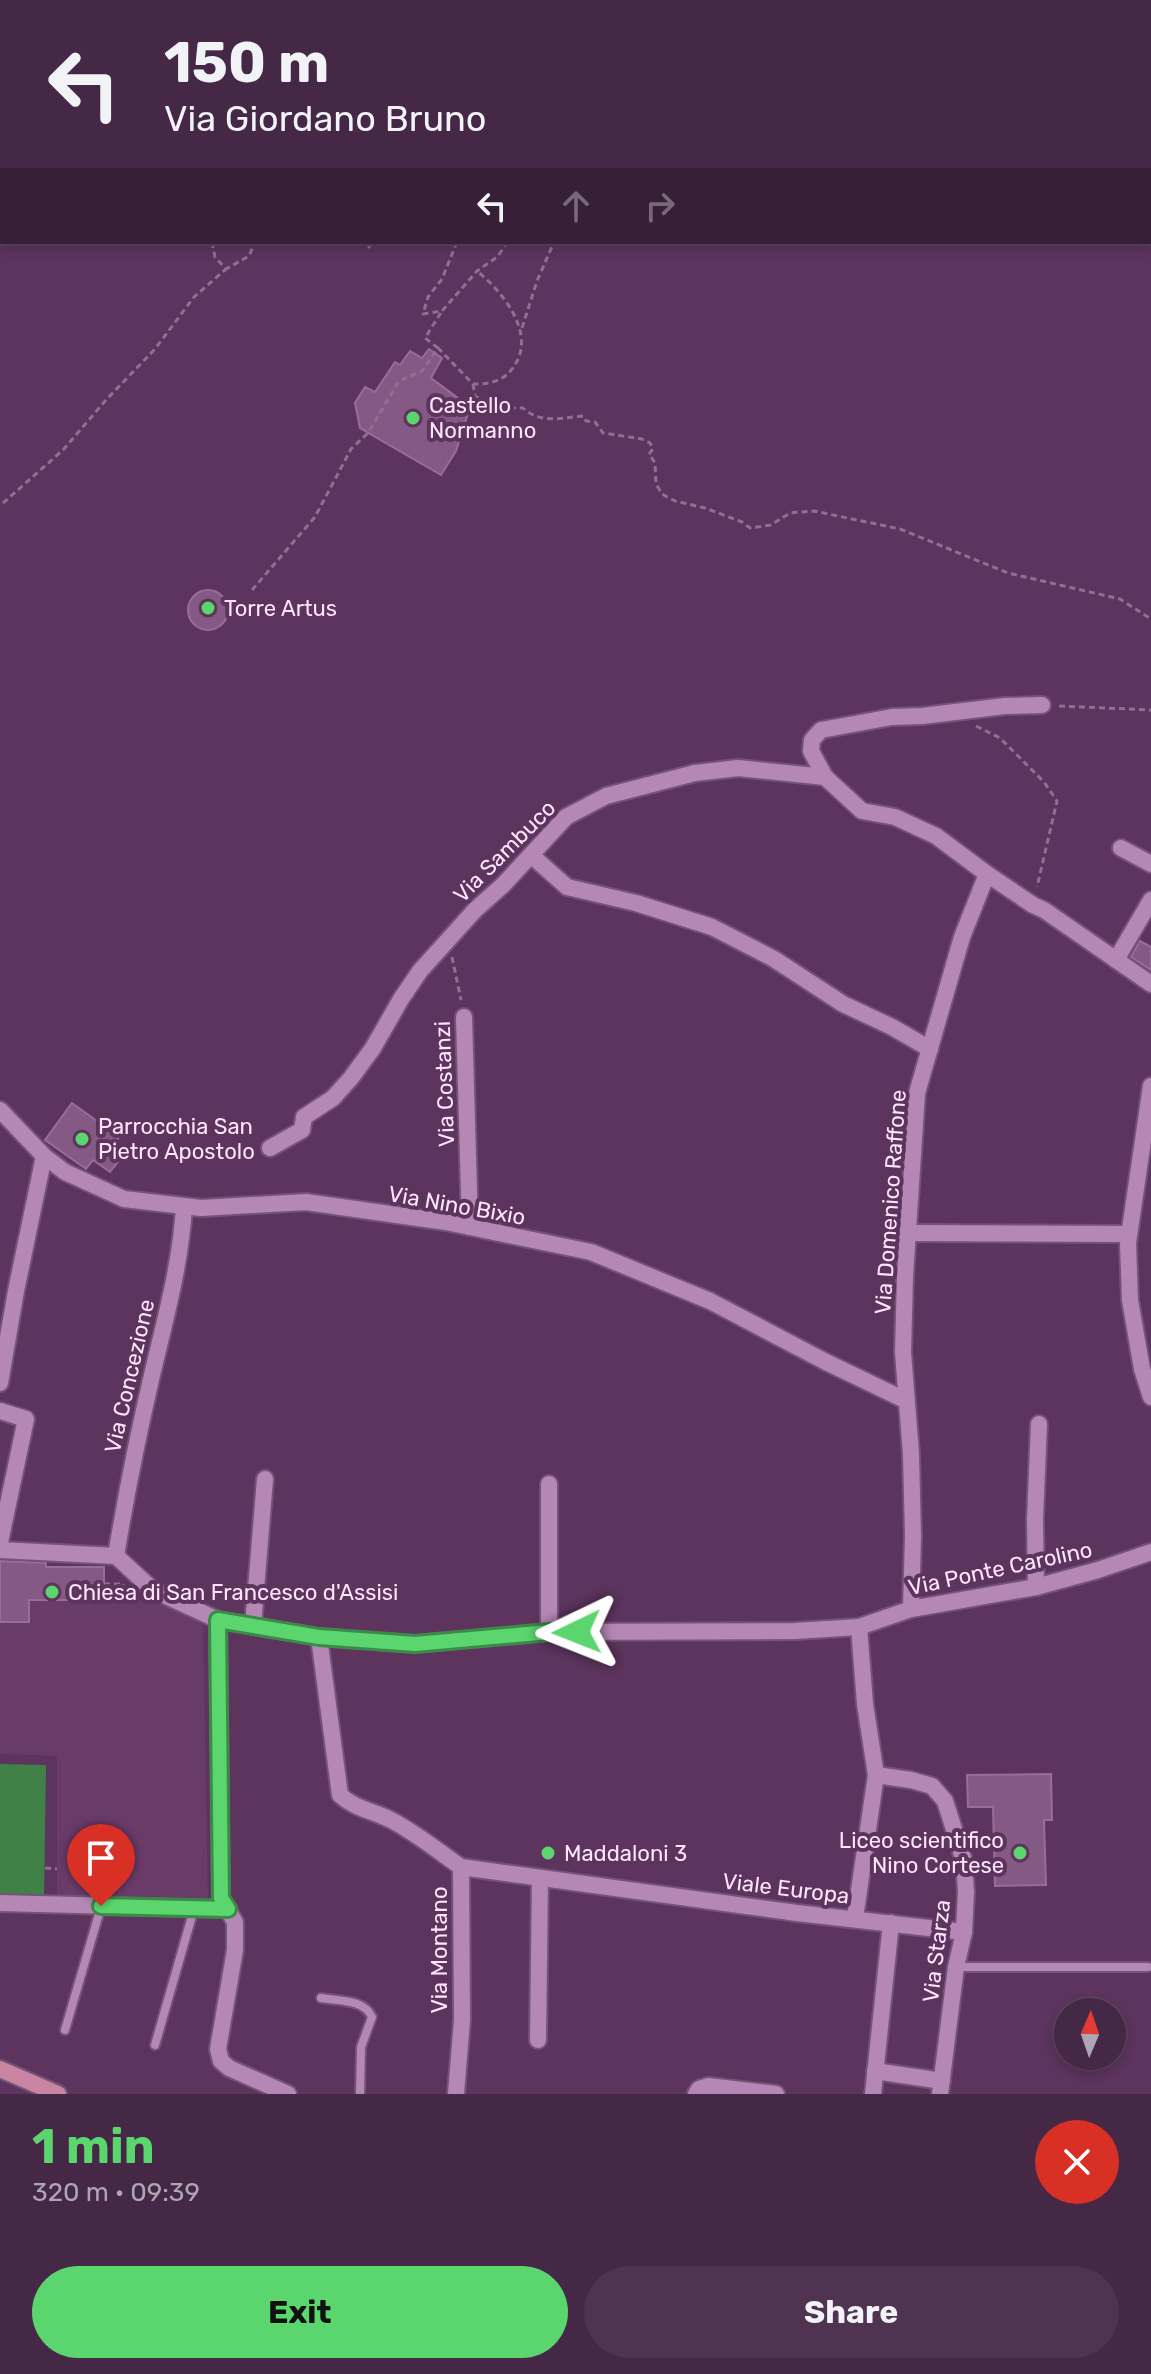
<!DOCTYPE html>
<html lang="en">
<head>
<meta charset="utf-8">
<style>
	body { margin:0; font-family:Rubik,sans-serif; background:#4f3351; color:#f1f3f6; height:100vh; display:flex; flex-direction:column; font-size:30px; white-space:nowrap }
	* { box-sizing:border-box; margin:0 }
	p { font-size:26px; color:#b0a5b3 }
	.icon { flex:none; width:44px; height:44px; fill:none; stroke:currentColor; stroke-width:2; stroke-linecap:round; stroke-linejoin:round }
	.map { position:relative; height:2094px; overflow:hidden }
	.sheet { display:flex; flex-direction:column; background:#452746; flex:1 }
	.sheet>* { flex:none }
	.guide { position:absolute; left:0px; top:0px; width:1152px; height:244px; box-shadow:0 4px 12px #0003,0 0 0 2px #5d445f; background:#452746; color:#f1f3f6; overflow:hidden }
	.needle { width:52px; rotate:2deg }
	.buttons { position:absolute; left:1054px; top:1998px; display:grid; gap:16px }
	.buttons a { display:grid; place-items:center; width:72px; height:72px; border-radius:50%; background:#452746; box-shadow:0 4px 12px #0003,0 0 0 2px #5d445f; font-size:40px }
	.pin { position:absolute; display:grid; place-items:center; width:68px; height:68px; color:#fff; margin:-82px -34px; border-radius:50% 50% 50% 0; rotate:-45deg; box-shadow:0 0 8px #0007 }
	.pin .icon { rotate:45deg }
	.me { position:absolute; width:88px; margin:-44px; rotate:268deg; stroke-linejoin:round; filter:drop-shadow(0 0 6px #0008) }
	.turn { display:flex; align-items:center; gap:28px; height:168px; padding:0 32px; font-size:36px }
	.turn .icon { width:104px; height:104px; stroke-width:2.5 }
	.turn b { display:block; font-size:56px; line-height:68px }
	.lanes { display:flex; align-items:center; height:76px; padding:0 32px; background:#0003; justify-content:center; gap:40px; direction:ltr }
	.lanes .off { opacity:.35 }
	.round { display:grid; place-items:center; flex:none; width:84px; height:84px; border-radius:42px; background:#4f3351 }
	.summary { display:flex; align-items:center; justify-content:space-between; height:136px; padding:0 32px }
	h1 { font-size:48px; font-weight:700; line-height:60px; color:#5bd56e }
	.cta { display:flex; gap:16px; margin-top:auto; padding:16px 32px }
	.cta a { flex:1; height:92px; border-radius:48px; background:#5bd56e; color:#111; font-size:32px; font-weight:700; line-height:92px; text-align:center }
	.cta a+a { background:#4f3351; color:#f1f3f6 }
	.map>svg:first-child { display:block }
	.built { fill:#693b69 }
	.green { fill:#408148 }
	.building { fill:#845984; stroke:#996d99; stroke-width:2 }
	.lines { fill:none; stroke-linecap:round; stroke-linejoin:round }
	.service-casing { stroke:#755376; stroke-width:12 }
	.minor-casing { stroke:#755376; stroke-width:20 }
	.secondary-casing { stroke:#755376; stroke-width:20 }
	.path { stroke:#926f92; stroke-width:3; stroke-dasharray:6 4; stroke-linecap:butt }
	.service { stroke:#b587b5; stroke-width:8 }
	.minor { stroke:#b587b5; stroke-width:16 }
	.secondary { stroke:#c884a1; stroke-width:16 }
	.route-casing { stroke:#3b8a48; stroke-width:20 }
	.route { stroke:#5bd56e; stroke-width:14 }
	.poi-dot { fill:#5bd56e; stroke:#5c345d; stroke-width:3 }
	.labels { text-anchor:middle; stroke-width:8; stroke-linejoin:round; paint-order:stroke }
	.poi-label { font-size:22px; fill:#fee5fd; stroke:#5c345d; text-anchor:start }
	.street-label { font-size:22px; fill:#fee5fd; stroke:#5c345d }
</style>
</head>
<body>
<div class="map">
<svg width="1151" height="2094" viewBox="0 0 1151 2094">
	<rect width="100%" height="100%" fill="#5c345d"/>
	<path class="built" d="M129,1599L168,1601L203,1619L208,1901L57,1900V1756L0,1754V1622L29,1600Z"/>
	<g class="green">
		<path d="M0,0H157V2H2V50H0Z"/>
		<path d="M0,1764L46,1765L44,1896L0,1895Z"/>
	</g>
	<g class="building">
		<path d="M429,349L442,358L431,378L470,407L456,451L441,475L360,428L355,403L365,387L375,392L395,362L400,365L410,351L422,358Z"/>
		<circle cx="208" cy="610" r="20"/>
		<path d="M1140,941L1151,947V970L1131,957Z"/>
		<path d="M72,1103L119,1137L113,1146L124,1154L110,1172L93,1160L86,1169L45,1140Z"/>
		<path d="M0,1561L46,1563V1567H104V1600H29V1622H0Z"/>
		<path d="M1051,1774L1052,1820H1044L1046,1885L995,1886L993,1807H968L967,1775Z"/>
	</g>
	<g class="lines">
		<g class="service-casing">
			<g id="service">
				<path d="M957,1967H1148"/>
				<path d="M321,1998C339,2001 364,1999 372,2017L361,2047L360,2094"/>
				<path d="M65,2030L101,1907"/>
				<path d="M155,2045L194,1909"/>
			</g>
		</g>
		<g class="minor-casing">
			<g id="minor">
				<path d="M169,2V0"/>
				<path d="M0,145L2,146"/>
				<path d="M825,777L811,751L812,740L821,730L892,717L922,716L1005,706L1042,705"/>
				<path d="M1121,848L1151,864"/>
				<path d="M531,855L567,887L636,903L712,927L774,959L843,1004L892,1027L930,1049"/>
				<path d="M1116,960L1151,900"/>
				<path d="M464,1017L470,1227"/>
				<path d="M1151,1086L1128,1243L1130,1300L1142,1369L1151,1397"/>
				<path d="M0,1110L44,1156L65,1172L124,1199L201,1208L306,1202L446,1222L591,1252L710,1301L826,1362L905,1400"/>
				<path d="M270,1148L302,1130L304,1117L333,1098L351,1078L373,1048L401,999L420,971L475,910L503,885L566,817L606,796L695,773L738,768L825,777L862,811L895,817L936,836L987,874L1033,905L1044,910L1151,984"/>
				<path d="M908,1233L1129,1234"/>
				<path d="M0,1383L16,1291L44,1156"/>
				<path d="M0,1411L26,1419L0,1542"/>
				<path d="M549,1484V1632"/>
				<path d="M0,1550L116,1556L153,1590L218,1620L319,1637L415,1644L549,1632L795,1631L859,1627L911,1609L1036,1587L1098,1570L1151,1552"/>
				<path d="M116,1556C126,1495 138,1435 152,1375C165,1320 181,1263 184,1206"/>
				<path d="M1036,1587L1035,1519L1039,1424"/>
				<path d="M911,1609L913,1536L911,1454L903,1352L905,1276L917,1093L962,937L987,874"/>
				<path d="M218,1620L221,1898L235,1922V1950L218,2049L221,2061L229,2068L288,2094"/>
				<path d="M253,1626L265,1479"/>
				<path d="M319,1637L340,1795C355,1809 374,1811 391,1820C416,1833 438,1851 461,1867L797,1913L964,1932"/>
				<path d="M876,1775L911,1780L932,1786L945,1801L964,1861L966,1892L964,1932L956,1967L940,2094"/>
				<path d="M0,1903L228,1909"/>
				<path d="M855,1918L876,1775L865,1704L859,1627"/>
				<path d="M538,2040L540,1878"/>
				<path d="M875,2071L942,2081"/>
				<path d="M456,2094L462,2020L461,1867"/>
				<path d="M696,2094L699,2089L708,2086L776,2094"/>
				<path d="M873,2094L891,1923"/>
			</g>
		</g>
		<g class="secondary-casing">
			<path id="secondary" d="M0,2069L58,2094"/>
		</g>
		<g class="path">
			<path d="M1023,0L1024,2"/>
			<path d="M189,2L190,0"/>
			<path d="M202,2V0"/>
			<path d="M499,2L500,0"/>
			<path d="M680,2L682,0"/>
			<path d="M912,2V0"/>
			<path d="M1150,140L1151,141"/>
			<path d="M212,242L215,257L226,269L249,256L255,242"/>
			<path d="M370,242L369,247L377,242"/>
			<path d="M457,242L442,279L428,297L423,314L442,311L477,271L497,257L508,242"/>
			<path d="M522,328L537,281L554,242"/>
			<path d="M438,348L425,338L442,311"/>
			<path d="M473,384L475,396L497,408H523C540,424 561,418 583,416L586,421L595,422L603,433L642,439L650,443L653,449L649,454L655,463L656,484L662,494L675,501L705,508L742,522L750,528L771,525L790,513L814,511L900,529L1008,573L1120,599L1151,619"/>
			<path d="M3,503L63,450L106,400L155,349L194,297L226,269"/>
			<path d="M252,590L315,517L351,449L368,433L399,381L422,371L438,348L473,384C479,384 486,384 492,382C503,380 511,372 516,363C535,331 501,290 477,271"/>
			<path d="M1059,706L1151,710"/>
			<path d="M976,726L1000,738L1044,782L1057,801L1037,887"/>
			<path d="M452,957L461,1000"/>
			<path d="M104,1584H123"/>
			<path d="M123,1584V1599"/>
			<path d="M45,1868L57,1869"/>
		</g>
		<use href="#service" class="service"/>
		<use href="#minor" class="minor"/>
		<use href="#secondary" class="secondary"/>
	</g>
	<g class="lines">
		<g class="route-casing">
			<path id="route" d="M101,1906L228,1909L221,1898L218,1620L319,1637L415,1644L549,1632H577"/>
		</g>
		<use href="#route" class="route"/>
	</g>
	<g class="poi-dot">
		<circle cx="413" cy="418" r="8"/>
		<circle cx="208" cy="608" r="8"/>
		<circle cx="82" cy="1139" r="8"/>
		<circle cx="52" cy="1592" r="8"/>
		<circle cx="548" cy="1853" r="8"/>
		<circle cx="1020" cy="1853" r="8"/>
	</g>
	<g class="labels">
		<g class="poi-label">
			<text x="429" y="413">Castello<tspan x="429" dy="25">Normanno</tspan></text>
			<text x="224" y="616">Torre Artus</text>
			<text x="98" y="1134">Parrocchia San<tspan x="98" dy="25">Pietro Apostolo</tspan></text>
			<text x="68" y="1600">Chiesa di San Francesco d'Assisi</text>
			<text x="1004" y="1848" text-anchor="end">Liceo scientifico<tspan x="1004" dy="25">Nino Cortese</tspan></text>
			<text x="564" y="1861">Maddaloni 3</text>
		</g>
		<g class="street-label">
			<text transform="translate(504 851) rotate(-45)" y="8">Via Sambuco</text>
			<text transform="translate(444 1084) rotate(-92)" y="8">Via Costanzi</text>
			<text transform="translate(890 1202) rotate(-86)" y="8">Via Domenico Raffone</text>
			<text transform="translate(457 1205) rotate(10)" y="8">Via Nino Bixio</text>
			<text transform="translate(129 1376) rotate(-77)" y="8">Via Concezione</text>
			<text transform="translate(1000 1568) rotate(-12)" y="8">Via Ponte Carolino</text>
			<text transform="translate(786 1888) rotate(7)" y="8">Viale Europa</text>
			<text transform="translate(439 1950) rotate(-90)" y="8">Via Montano</text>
			<text transform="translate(936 1951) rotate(-83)" y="8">Via Starza</text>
		</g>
	</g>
</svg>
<div class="buttons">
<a><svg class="needle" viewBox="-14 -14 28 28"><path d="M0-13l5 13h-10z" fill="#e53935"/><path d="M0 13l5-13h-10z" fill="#b0a5b3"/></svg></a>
</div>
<div class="pin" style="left:101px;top:1906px;background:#d93025"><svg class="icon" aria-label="arrive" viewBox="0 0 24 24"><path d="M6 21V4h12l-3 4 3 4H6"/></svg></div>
<svg class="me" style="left:577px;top:1632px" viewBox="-20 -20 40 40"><path d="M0-17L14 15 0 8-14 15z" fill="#5bd56e" stroke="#fff" stroke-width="4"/></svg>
<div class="guide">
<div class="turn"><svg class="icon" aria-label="left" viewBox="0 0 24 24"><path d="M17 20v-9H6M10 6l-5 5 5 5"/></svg><div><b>150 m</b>Via Giordano Bruno</div></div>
<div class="lanes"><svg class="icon" aria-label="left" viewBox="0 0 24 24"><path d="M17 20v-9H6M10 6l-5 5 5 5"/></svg><svg class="icon off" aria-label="ahead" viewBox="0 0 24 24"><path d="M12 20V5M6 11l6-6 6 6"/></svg><svg class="icon off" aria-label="right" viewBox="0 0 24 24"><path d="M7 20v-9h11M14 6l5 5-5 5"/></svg></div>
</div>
</div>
<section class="sheet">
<div class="summary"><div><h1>1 min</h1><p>320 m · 09:39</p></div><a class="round" style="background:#d93025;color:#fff"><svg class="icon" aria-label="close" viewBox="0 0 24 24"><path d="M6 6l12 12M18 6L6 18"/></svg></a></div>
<div class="cta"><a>Exit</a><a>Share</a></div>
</section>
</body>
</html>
